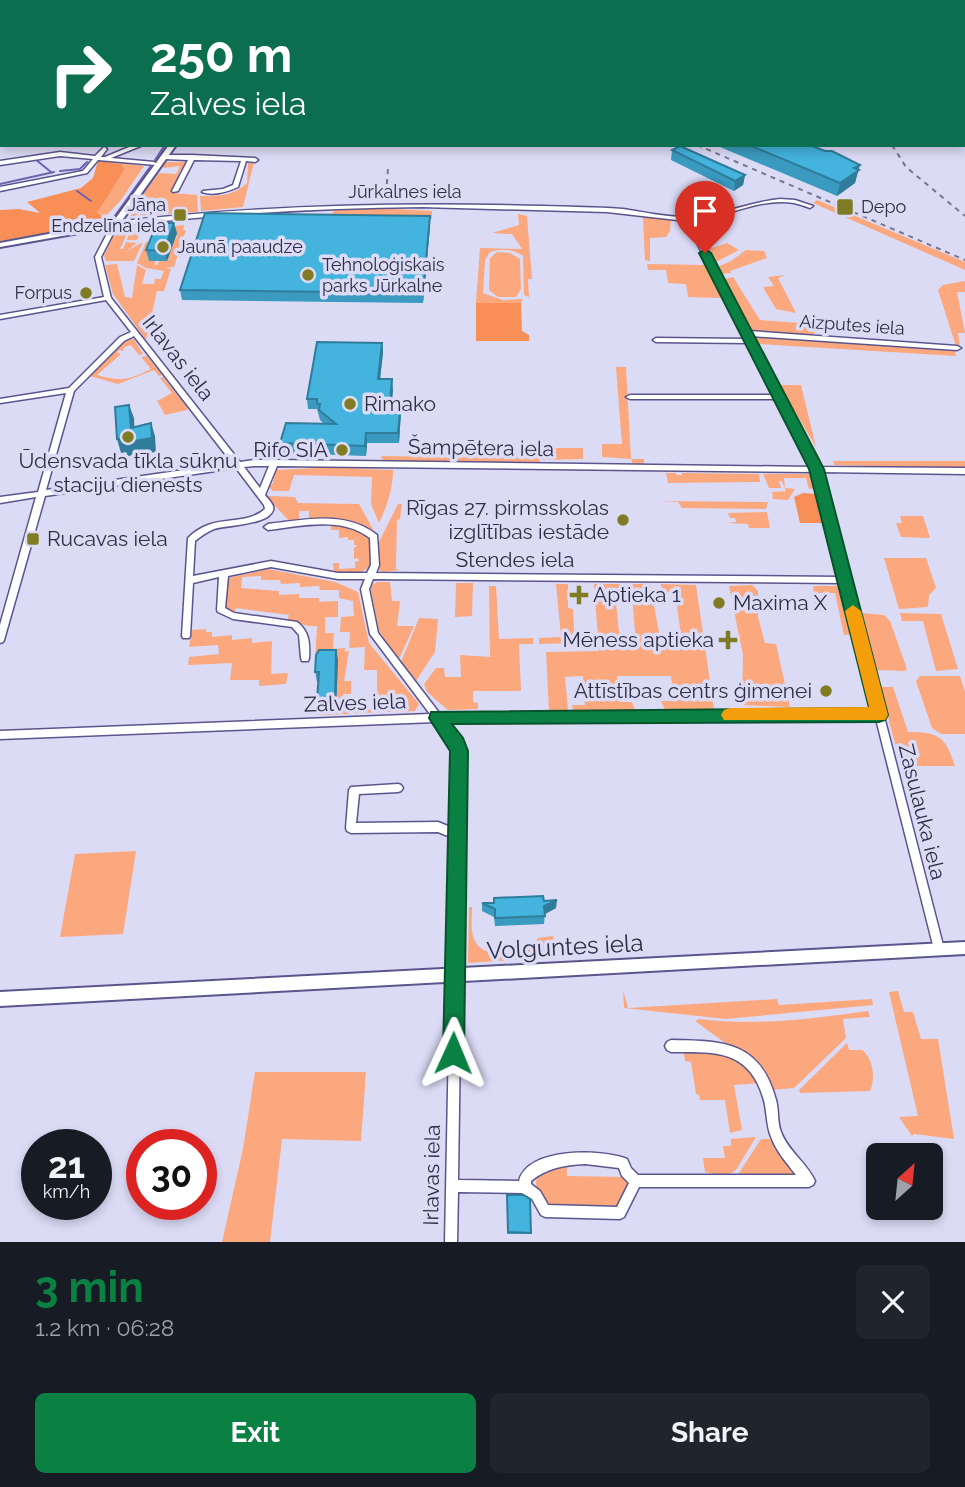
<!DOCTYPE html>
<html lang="en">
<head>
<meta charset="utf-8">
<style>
	body { margin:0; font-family:Raleway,sans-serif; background:#20242c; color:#f1f3f6; height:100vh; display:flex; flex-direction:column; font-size:26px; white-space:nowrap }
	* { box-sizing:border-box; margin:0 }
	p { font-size:23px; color:#9ea1a6 }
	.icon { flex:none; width:38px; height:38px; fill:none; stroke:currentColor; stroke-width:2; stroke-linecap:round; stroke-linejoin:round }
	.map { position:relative; height:1242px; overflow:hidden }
	.drawer { display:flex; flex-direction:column; background:#171b24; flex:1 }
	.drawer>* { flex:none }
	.guide { position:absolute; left:0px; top:0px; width:966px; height:147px; box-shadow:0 4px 10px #0003; background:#0b6e4f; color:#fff; overflow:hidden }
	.needle { width:46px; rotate:27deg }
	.fabs { position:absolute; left:866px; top:1143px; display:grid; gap:14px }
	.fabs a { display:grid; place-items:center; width:77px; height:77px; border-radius:10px; background:#171b24; box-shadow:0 4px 10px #0003; font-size:35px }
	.speed { position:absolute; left:21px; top:1129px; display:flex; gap:14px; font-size:35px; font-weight:700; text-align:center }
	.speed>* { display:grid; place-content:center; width:91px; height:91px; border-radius:50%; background:#171b24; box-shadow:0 4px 10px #0003; line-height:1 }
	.speed small { font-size:18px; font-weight:400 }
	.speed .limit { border:10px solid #d22; background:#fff; color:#111 }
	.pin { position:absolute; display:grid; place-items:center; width:60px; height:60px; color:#fff; margin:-72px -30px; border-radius:50% 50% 50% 0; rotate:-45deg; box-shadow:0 0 7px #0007 }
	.pin .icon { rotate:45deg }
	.me { position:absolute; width:77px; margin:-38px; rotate:1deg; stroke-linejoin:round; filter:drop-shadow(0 0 5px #0008) }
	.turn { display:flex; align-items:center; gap:24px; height:147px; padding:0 35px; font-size:32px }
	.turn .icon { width:91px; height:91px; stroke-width:2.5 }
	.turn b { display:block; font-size:49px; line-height:60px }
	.round { display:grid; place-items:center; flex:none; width:74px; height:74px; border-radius:10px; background:#20242c }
	.summary { display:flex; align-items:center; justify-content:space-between; height:119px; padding:0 35px }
	h1 { font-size:42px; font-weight:700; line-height:52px; color:#0b8043 }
	.primary-button { display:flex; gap:14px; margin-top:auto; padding:14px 35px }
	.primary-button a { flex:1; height:80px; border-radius:10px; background:#0b8043; color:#fff; font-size:28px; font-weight:700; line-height:80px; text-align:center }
	.primary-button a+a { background:#20242c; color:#f1f3f6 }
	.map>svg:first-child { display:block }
	.green { fill:#fba87e }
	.forest { fill:#f88f57 }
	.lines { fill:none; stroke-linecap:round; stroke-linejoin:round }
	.stream { stroke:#6d63b0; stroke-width:2 }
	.minor-casing { stroke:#5b558d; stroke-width:3 }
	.tertiary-casing { stroke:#5b558d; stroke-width:4 }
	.secondary-casing { stroke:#5b558d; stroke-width:4 }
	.minor { fill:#fff; fill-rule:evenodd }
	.tertiary { fill:#fff; fill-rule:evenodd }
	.secondary { fill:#fff; fill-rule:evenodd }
	.tram { stroke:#787690; stroke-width:2 }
	.rail { stroke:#787690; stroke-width:2; stroke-dasharray:5 5; stroke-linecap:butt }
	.wall { fill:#3a9abf }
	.shaded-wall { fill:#307d9b }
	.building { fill:#44b3de; stroke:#307d9b; stroke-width:2 }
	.route { fill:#0b8043; stroke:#07532c; stroke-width:2 }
	.slow { fill:#f59e0b }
	.poi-dot { fill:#7f7c23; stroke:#dcdbf6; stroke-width:2.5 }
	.labels { text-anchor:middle; stroke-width:7; stroke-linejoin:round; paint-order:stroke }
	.far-street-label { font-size:18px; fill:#302d47; stroke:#dcdbf6 }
	.far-poi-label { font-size:18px; fill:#302d47; stroke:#dcdbf6; text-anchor:start }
	.street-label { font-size:21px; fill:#302d47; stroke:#dcdbf6 }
	.poi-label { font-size:21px; fill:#302d47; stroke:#dcdbf6; text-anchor:start }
	.near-street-label { font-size:24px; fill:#302d47; stroke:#dcdbf6 }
</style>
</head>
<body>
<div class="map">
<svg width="965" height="1242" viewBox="0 0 965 1242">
	<rect width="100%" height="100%" fill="#dcdbf6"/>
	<g class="green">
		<path d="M99,160L144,166L121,200L104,218L96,214L125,169L121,164Z"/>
		<path d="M165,162H188L185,169H181L178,175L182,176L173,193L197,195L198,212L131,216L133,208L159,173L176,174L180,166L163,168Z"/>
		<path d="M254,162L243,207L201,211L200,196C218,196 234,196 247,183L248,163Z"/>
		<path d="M817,200L965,262V270L813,203Z"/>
		<path d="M376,208L432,211V219L330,217L334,210Z"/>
		<path d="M518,214L527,216L532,279H528L529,297L524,295L523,256C514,249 500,248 490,252L485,260L483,293L503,300L523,299L521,303H476L480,248L522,249L512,234L492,233L519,225Z"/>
		<path d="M725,214L698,222L712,248L727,243L739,250L716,262L712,260L694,222Z"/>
		<path d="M643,217L671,219L670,231L666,237L650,238V261L645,260Z"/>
		<path d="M184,225L183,230H186L174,267L165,268L171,269L164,291H157L146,340L113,294L105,265L117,264L125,297L132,298L137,265L146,270L142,284H154L155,279H161L164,271L146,268L137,263L146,242H156L155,265H157L159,261H167L174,239L178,237L162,227Z"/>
		<path d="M142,226L137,240H127L129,234H127L120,249H123L126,242L137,243L127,251L143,242L134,261H106L104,256L116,229Z"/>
		<path d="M746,250L764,251L767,258L730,271L731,273L721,274L717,267L731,261Z"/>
		<path d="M497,252L510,253L520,259L521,289L516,297H498L489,290L490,258Z"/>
		<path d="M647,264L706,265L721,298L688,297L686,284L668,283L666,270H648Z"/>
		<path d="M786,275L778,278L796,313L776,309L763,287L774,286L768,277Z"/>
		<path d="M733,277L760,320L814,324L815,333L811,335L749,330L722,280Z"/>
		<path d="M965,281V292H957L965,333H958L960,346H956L938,290L943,285Z"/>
		<path d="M755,336L955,351L956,356L758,344L780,385H801L816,447L788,400L820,459H817L753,341Z"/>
		<path d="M127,339H134L143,354L139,355L131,345L123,348L124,351L119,350L117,353L121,354L97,375C121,382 129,380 151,369L141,357L147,356L162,375L159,376L154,370L118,384L90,376L77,388L67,413L73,390Z"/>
		<path d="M616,367H626L631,459H644V465L633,464L631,459L602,457V444H622Z"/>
		<path d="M163,377L188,408L187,410L165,415L157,401L172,393L160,378Z"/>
		<path d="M535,448H583V459L540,460V464L384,462L381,456L535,458Z"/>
		<path d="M833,461H965V468L834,465Z"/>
		<path d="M310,467L392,469H354L393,470C393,489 387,506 379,523L371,504L372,477L294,475L289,491H273L269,487L273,483L276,470L316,468Z"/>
		<path d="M666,473H676L677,475H682V473L759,474L760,482L668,483Z"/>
		<path d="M763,474H813L817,488L809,489L806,478H784L785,488L795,489L788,500L773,499L772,492L786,491L782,481H779L781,488H769Z"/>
		<path d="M270,496L295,497L298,503L359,504L374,531L346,520L313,522L309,521V511H299V521L290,522L267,497Z"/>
		<path d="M659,501L768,502L766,509L682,508L678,502Z"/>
		<path d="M398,504H402L400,519L397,520L396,569L400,570L383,572L377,569L379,542Z"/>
		<path d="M767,512L770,528H749L748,524L727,523L736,522L735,518H730L728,513Z"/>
		<path d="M900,516H923L930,538L901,537L896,523H902Z"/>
		<path d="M331,525C359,524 380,538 370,567L361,572L334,573L333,563H339V569L355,568V562L359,561L358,558L354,559V548L358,545H354V540H348V537L339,538V530H331Z"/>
		<path d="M884,558H926L936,588L929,595L928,607L899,609Z"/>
		<path d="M268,569L335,582L358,592L369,643L419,704L415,711L356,713V710L377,709V670H364L365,647L349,648L350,632H340L341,617L354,616L353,601L339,598V590H320L319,586L300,587V583L281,584L280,580H261V576L242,577L241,588L279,591V595L299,594V598H319V602L338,601V617H325V633H334L333,649L345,648V652L349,651L344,681H351V694H343V708H350V714L318,715L323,711L336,710L338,660L315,661L317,626C305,627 299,622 287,621L289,615L236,608L234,613L224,606L228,578Z"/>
		<path d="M377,582H390L392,601H400L397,626H414L399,659L379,631L371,590V586Z"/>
		<path d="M456,583H473L472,616L455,617Z"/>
		<path d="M556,584H568V608L573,609L575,643L539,644V638L561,637Z"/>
		<path d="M594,584H625L628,592H615L620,643H636L631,584H650L661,643H682L681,637L684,635H681L675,592H662L661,584L696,585L714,709L665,710L661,701H675L671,676H617L619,702H632L635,710L573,711L572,705H585L583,676L565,677L568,711H549L546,652L599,651Z"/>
		<path d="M752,585L758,591V617L765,643L776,644L790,707L742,705L743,655L729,586Z"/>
		<path d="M489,586H496L499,639L533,638V644H519L521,691H473V702L478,703V709L448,710L427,692L424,684L436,668H444L445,677H461L460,655L490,657Z"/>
		<path d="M813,586H839L851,634L844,635L835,593H817L821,611H818L815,607Z"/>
		<path d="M862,613L884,615L890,621L907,669L905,671L876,670Z"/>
		<path d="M900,613L941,614L958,669L936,671L923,621H902Z"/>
		<path d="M419,618L438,619L435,652L416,681L401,662Z"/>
		<path d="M206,629V632H212V637L232,635V640L252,638V643L272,641L271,674L288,673L286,684L259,686V680H230L232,663L188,665L189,657L219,654L218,645L189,647L192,630Z"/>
		<path d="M920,676H960L965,692V734H941L932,728L916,681Z"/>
		<path d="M880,687H893L908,732C939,732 945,736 955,766H901Z"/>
		<path d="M136,851L123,934L60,937L75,854Z"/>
		<path d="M469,907H472C472,917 470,932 475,941C484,961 529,956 538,938L553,936L557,957L468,963Z"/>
		<path d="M623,990L628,1008L777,999L779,1005L872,999L873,1005L726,1019L624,1008Z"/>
		<path d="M898,991L904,1012H913L921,1039H938L954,1139L914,1134L912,1136L899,1117L918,1116L889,992Z"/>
		<path d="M868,1011L870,1017L843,1019L846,1038L794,1088L771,1090L728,1045L695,1021L699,1019C756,1026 812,1019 868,1011Z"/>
		<path d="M847,1043L849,1050H862C873,1058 876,1079 870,1091L800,1093L799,1090Z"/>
		<path d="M683,1048L734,1053L761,1083L734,1085L742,1130L730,1133L725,1100H700L699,1095L696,1094L691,1062L685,1061Z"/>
		<path d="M255,1072H366L361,1141L282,1139L270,1242H222L243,1149Z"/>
		<path d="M756,1137L736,1170L725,1177L705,1172L703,1158H725L723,1146H731V1139Z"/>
		<path d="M761,1139H773L796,1170L794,1176L740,1177L739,1173Z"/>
		<path d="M567,1165V1176L626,1177L632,1183L619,1208L551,1206C524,1179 536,1172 567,1165Z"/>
	</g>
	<g class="forest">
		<path d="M98,161L121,164L125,169L97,213L104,218L105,223L0,241V210L19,209L40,213L27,202L81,188L93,178Z"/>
		<path d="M476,303H521L522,331L529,335V341H476Z"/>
		<path d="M803,493L818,494L823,523H800L794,497Z"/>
	</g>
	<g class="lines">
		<g class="stream">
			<path d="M486,0L495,1"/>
			<path d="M35,159L51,172"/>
			<path d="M155,160L165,145"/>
			<path d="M60,171L80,169L87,162"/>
			<path d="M0,184L54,172"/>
			<path d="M77,191L91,201"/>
			<path d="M112,220L150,167"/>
		</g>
		<g class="minor-casing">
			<g id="minor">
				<path d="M141,0H147L145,2H138Z"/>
				<path d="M165,0H170L172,2H166Z"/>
				<path d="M208,0H213L215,2H209Z"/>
				<path d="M260,0H265L267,2H261Z"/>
				<path d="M498,0H503L502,2H496Z"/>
				<path d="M602,0H607L606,2H601Z"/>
				<path d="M706,0H711L710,2H705Z"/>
				<rect x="809" y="0" width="4" height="2"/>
				<rect x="964" y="8" width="1" height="3"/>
				<rect x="0" y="16" width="2" height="4"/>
				<rect x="0" y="43" width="2" height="4"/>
				<rect x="0" y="66" width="2" height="4"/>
				<rect x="0" y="90" width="2" height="4"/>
				<rect x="964" y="91" width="1" height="4"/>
				<rect x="0" y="101" width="2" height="4"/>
				<rect x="0" y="110" width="2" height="4"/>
				<path d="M134,145H143L111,158L154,162L157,164L156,165L98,160L87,173L0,191V187L83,171L93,159L60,156L0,165V161L60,152L95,156L104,147L107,149L101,157H105Z"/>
				<path d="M192,155L255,158L258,160L255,162L246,161L238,187C227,192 213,196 202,192L203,191L223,189L233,185L241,161L194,160L178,191L173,192L172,191L188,160L164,159L161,157L164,155Z"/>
				<path d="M780,199L795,200L813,206L810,208C805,206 799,204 794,203C760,197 726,218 692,220L749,331L957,346L961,348L957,350L751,336L819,467L965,468V474L821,472L944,949L943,953L939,954L935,953L934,949L876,719L446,721L460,740L464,751L458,1180L519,1181C527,1147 602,1149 627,1159L631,1168L638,1175H796C786,1162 775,1150 770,1134C766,1122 767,1109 763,1097C748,1049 714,1052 671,1052L667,1050L665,1046L667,1042L671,1040C724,1041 760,1041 776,1100C779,1111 777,1122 781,1132C788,1151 807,1163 815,1181L813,1185L809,1187H639L624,1217L620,1219L545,1217L541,1215L532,1199L522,1193L458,1192L457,1242H445L453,838L438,832L351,833L347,831L346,828L349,790L351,787L398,784L401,785L403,788L401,791L398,792L359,794L356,823L438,822L453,828L454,751L453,744L435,722L0,739V731L430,714L370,634L361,589L365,579H338L271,567L228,576L225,608L234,613L297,622C309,631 310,643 309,658L308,661H302L301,658L299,635L292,627L233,619L218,612L217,610L219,577L193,583L190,636L189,638H183L182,636L188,538C194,532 200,528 208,525C227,518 249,523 265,509L264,505L236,468L45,496L4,640L3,642L0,643V625L36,497L0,503V497L38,492L66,393L0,403V399L69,388L120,337L131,332L106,300L0,319V315L104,297L95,257L112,224L115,222C258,205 400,202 544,206C570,207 597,207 623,209C644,212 665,217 686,217C718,217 748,202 780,199ZM422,207L607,212L686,221L742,332V333L746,339L656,338L653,340L656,342L748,343L774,395H630L626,397L630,399H777L811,467L274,460H254L240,462L111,298L101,257L117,226C219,214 320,208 422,207ZM134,336L232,463L46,490L74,391L124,341ZM254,466H269L260,488L244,467ZM277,466L814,472L841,577L376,573L379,565L377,535C345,510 305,520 268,524L264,527L268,530C302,526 341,516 370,538L371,565L367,573H338L271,561L193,576L195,541C201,536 207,532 214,529C227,525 269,525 273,510C275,505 268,499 265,495ZM373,579L842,583L874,711L440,714L378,633L369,589ZM585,1164L619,1168L622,1176L629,1183L617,1207L548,1205L540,1191L531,1184V1181C547,1168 564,1165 585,1164Z"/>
			</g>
		</g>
		<g class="tertiary-casing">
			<g id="tertiary">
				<path d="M286,0H293L296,2H288Z"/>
				<path d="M169,145H176L118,226L0,247V243L113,222Z"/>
				<path d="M965,942V954L0,1006V992Z"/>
			</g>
		</g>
		<g class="secondary-casing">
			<rect id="secondary" x="964" y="3" width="1" height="4"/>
		</g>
		<use href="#minor" class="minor"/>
		<use href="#tertiary" class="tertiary"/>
		<use href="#secondary" class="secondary"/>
		<path class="tram" d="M932,0L941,2"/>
		<g class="rail">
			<path d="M363,0L367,2"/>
			<path d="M697,145L965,260"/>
			<path d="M892,145L906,167L965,216"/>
			<path d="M386,194L388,169"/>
		</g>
	</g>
	<g class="wall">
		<path d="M720,145H810L858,170L855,183L837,196L720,147Z"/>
		<path d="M672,150L745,175L743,185L734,191L671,160Z"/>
		<path d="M430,216V226L423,303L182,300L180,290Z"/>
		<path d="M177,233L167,261H149L146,250Z"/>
		<path d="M382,343L383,352L380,379L393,389L392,401L401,411L399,443H367L366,456L281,453L280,443L324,424L320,420L317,409H308L307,399Z"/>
		<path d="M336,650L338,660L336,708L319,709L317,700L318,682H317L315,672Z"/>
		<path d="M544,901L556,908L545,914L544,924L495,926L494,917L482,911V903Z"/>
		<path d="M507,1195L530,1199V1234H507Z"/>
	</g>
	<g class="shaded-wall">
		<path d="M860,165L855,183L837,196L840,183L854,168Z"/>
		<path d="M745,175L743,185L734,191L735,181Z"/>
		<path d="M430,216V226L423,303V293Z"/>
		<path d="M174,223L177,233L167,261L164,251Z"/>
		<path d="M382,343L383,352L379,389L378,379Z"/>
		<path d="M392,379L393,389L391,411L390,401Z"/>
		<path d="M401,401V411L399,443L398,433Z"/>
		<path d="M129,405L134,418L135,441L151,423L155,436L156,452L128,456L126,452L121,453L117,439Z"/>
		<path d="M366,433L367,443L366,456L365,446Z"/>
		<path d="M336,650L338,660L336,708L335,699Z"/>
		<path d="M557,900L556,908L543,915L544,906Z"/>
	</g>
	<g class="building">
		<path d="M924,0H933L932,2H923Z"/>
		<path d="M749,145H810L825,151H832L860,165L854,168L859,170L840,183Z"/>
		<path d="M680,146L745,175L735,181L672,150Z"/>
		<path d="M205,213L430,216L423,293L180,290Z"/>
		<path d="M157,223H174L164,251L146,250Z"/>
		<path d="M317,342L382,343L378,379H392L390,401H401L398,433H366L365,446L280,443L286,423L336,424L319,410L320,404H317V399H307Z"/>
		<path d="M129,405L131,428L151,423L152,438L123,443V438L117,439L115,407Z"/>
		<path d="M319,650H336L335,699L317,700L319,672H315L316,655Z"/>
		<path d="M543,896L544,901L557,900L544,906L545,916L495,918V909L482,903H494V898Z"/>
		<path d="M507,1195H523L530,1199L531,1233L508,1232Z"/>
	</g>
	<path class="route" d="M705,249L711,253L824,469L888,715L885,720L879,722L452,724L463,738L468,751L464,1053L461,1060L453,1063L446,1060L443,1053L450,751L429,718L431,712L869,708L809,469L699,253Z"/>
	<path class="slow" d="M853,605L861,611L888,715L885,720H724L721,715L724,710L730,708L869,707L845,611Z"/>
	<g class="poi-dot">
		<rect x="836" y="198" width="18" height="18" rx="3.5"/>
		<rect x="173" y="208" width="14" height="14" rx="3.5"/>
		<circle cx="163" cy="247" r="7"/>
		<circle cx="308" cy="275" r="7"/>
		<circle cx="86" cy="293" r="7"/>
		<circle cx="350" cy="404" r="7"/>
		<circle cx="128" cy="437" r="7"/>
		<circle cx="342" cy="450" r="7"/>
		<circle cx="623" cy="520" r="7"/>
		<rect x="26" y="532" width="14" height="14" rx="3.5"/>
		<path d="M575.5 584.5h7v7h7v7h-7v7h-7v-7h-7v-7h7z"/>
		<circle cx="719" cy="603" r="7"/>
		<path d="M724.5 629.5h7v7h7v7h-7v7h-7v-7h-7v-7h7z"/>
		<circle cx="826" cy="691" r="7"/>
	</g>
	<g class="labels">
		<g class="far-street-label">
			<text x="405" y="198">Jūrkalnes iela</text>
			<text transform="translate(852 325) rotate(4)" y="6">Aizputes iela</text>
		</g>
		<g class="far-poi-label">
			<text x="166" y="211" text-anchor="end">Jāņa<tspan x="166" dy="21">Endzelīna iela</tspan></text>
			<text x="861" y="213">Depo</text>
			<text x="177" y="253">Jaunā paaudze</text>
			<text x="322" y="271">Tehnoloģiskais<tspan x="322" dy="21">parks Jūrkalne</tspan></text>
			<text x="72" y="299" text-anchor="end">Forpus</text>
		</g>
		<g class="street-label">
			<text transform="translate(178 358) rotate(52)" y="7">Irlavas iela</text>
			<text transform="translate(481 448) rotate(1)" y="7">Šampētera iela</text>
			<text x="515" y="567">Stendes iela</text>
			<text transform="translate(355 703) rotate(-2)" y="7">Zalves iela</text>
			<text transform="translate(922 812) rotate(76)" y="7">Zasulauka iela</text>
			<text transform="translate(432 1175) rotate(-89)" y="7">Irlavas iela</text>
		</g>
		<g class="poi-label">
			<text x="364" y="411">Rimako</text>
			<text x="328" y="457" text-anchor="end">Rifo SIA</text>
			<text x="128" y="468" text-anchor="middle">Ūdensvada tīkla sūkņu<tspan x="128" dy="24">staciju dienests</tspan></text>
			<text x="609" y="515" text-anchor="end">Rīgas 27. pirmsskolas<tspan x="609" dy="24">izglītības iestāde</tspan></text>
			<text x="47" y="546">Rucavas iela</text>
			<text x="593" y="602">Aptieka 1</text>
			<text x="733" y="610">Maxima X</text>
			<text x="714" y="647" text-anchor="end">Mēness aptieka</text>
			<text x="812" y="698" text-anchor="end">Attīstības centrs ģimenei</text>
		</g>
		<g class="near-street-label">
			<text transform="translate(565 947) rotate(-3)" y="8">Volguntes iela</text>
		</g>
	</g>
</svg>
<div class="fabs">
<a><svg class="needle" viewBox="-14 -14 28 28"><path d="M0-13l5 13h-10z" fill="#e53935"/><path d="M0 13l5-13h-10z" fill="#9ea1a6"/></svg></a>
</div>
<div class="speed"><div>21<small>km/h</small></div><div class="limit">30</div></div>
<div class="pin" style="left:705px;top:253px;background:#d93025"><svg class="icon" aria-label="arrive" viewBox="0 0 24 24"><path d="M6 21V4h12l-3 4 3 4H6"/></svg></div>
<svg class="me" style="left:453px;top:1053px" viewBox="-20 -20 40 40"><path d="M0-17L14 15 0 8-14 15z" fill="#0b8043" stroke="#fff" stroke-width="4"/></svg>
<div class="guide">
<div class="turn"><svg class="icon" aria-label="right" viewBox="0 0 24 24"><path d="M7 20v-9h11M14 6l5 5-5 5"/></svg><div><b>250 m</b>Zalves iela</div></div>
</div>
</div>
<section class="drawer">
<div class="summary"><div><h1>3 min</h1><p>1.2 km · 06:28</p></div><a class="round"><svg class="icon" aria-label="close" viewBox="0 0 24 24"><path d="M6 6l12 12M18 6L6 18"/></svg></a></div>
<div class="primary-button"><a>Exit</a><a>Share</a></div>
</section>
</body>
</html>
